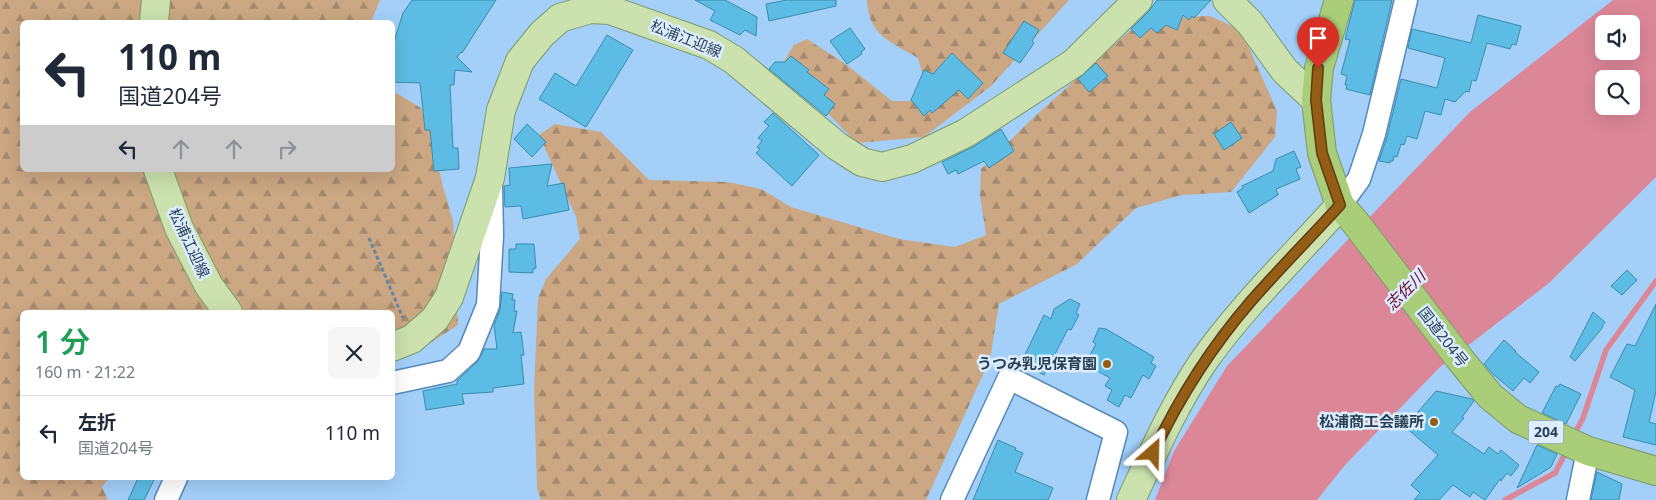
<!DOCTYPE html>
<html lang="ja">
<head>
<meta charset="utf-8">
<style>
	body { margin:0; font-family:"Noto Sans","Noto Sans JP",sans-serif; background:#f6f6f7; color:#1f2937; height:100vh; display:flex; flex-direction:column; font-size:19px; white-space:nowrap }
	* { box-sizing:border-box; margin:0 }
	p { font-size:16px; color:#747a83 }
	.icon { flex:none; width:28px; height:28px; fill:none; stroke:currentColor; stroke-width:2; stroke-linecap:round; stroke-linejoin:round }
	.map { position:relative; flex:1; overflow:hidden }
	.details { position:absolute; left:20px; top:310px; width:375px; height:170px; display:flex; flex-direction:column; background:#fff; border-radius:8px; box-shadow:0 5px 20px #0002 }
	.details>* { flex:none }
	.hud { position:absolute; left:20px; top:20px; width:375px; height:152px; border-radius:8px; box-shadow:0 5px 20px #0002; background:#fff; color:#1f2937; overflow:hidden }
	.fabs { position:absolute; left:1595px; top:15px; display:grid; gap:10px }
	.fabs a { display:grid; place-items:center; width:45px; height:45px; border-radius:8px; background:#fff; box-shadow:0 5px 20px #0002; font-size:25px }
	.pin { position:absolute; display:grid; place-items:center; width:42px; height:42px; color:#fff; margin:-51px -21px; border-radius:50% 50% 50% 0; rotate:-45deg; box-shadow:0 0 5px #0007 }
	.pin .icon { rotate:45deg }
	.me { position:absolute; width:55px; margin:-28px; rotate:25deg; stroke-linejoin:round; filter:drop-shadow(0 0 4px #0008) }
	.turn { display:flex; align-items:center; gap:18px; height:105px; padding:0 15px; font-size:22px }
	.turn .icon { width:65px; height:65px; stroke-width:2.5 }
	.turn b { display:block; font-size:35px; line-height:42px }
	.lanes { display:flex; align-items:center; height:48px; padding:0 15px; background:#0003; justify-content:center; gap:25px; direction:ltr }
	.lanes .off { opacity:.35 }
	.round { display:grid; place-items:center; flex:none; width:52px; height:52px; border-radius:8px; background:#f6f6f7 }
	.overview { display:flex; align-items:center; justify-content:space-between; height:85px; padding:0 15px }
	h1 { font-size:30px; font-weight:600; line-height:38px; color:#1e9e55 }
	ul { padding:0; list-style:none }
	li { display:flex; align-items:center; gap:15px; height:75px; padding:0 15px; border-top:1px solid #e0e1e3 }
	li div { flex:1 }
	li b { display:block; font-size:19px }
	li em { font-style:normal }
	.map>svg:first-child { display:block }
	.forest { fill:url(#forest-firs) }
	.water { fill:#dc8798; fill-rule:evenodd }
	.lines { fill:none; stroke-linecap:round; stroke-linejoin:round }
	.stream { stroke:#dc8798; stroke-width:5.5 }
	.building { fill:#5dbce3; stroke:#398cad }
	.minor-casing { stroke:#558abb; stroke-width:25 }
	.major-casing { stroke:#7c9b6b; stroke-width:30 }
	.highway-casing { stroke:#7c9b6b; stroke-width:30 }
	.path { stroke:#6587a6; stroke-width:3; stroke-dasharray:4 2.5; stroke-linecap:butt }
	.minor { stroke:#fff; stroke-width:22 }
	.major { stroke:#cbe1ae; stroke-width:28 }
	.highway { stroke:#a9cd78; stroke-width:28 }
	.route-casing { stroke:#603c0e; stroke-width:12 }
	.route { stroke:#945d15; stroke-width:9 }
	.poi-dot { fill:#945d15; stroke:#dcedfd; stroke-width:2 }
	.labels { text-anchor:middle; stroke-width:5; stroke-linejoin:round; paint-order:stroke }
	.shield { fill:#dcedfd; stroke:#5e7387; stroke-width:1 }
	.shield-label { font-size:14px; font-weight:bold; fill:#283f54 }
	.street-label { font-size:15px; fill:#283f54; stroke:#dcedfd }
	.poi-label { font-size:15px; font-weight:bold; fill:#283f54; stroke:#dcedfd; text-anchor:end }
	.water-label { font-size:16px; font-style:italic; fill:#70082f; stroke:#dcedfd }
</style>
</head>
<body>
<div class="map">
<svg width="1656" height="500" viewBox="0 0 1656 500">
	<defs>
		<pattern id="forest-firs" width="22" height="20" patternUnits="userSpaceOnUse" patternTransform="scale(1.25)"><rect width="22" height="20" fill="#cba783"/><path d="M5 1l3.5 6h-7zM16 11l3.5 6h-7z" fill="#a5896e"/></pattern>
	</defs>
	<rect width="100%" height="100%" fill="#a3cff9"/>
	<g class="forest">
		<path d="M0,0H380L371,22H22V170H392L393,91L421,108L430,129L443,187L453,221L458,325L424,347L393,355L392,312H22V478H109L102,487L108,500H0Z"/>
		<path d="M867,0H1069L991,86L924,137L857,143L781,66L794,45L807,39L847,65L892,101H915L925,82L918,58C891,42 868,35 867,0Z"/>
		<path d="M1210,16L1241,30L1277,111L1275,137L1231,192L1182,195L1136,208L1077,264L999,304L990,359L926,500H541L537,489L534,390L538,298L546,279L580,239L576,217L539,135L555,124L601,132L649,180L728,182L761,189L791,207L899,239L955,247L986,235L980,195L981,169L1035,116L1144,18Z"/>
	</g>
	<path class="water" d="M1613,0H1656V177L1549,283L1439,368L1345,465L1317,500H1155L1174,451L1227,366L1470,112ZM1604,24H1631V51H1604ZM1604,79H1631V106H1604Z"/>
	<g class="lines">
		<g class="stream">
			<path d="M1573,437L1583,418L1606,350L1656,281"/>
			<path d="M1505,500L1555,473L1567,450"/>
		</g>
	</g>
	<g class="building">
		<path d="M412,0H496L462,53L461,52L457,57L472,72L455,70L454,85H450L453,148H458L459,169L434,171L430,130H425L420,83L392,82V48L403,13Z"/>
		<path d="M695,0H725L757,17L756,36L745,30L740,35L710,20L715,11Z"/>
		<path d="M787,0H836V6L769,21L766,4Z"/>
		<path d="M1157,0H1211L1194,18L1192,16L1189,20L1183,15L1177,30L1166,25L1157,33L1151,28L1140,38L1131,29L1149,11Z"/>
		<path d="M1355,0H1392L1370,95L1346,89L1347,85H1345L1347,76L1341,74L1350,40L1345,39Z"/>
		<path d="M1478,15L1521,26L1516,45L1512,44L1510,49L1487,43L1476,81L1472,80L1469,92L1466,91L1455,102L1445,99L1441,115L1425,111L1417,139L1407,136L1404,145L1401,144L1397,157L1394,156L1393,161H1390V163L1379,161L1387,137L1401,79L1437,88L1445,58L1408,48L1412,29L1471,43Z"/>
		<path d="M1024,21L1039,30L1032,41L1034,43L1020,63L1003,53Z"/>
		<path d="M850,28L865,49L861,52L862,54L847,64L830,41Z"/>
		<path d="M607,35L633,50L586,127L539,99L555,73L576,86Z"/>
		<path d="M952,53L983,83L968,99L959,90L932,113L930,110L924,116L911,100L924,70L933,74Z"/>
		<path d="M791,56L809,70L807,72L829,89L824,95L835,104L826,116L769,69L775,62H785Z"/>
		<path d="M1096,63L1108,76L1089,92L1078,79Z"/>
		<path d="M773,113L819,155L792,186L756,153L760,149L757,147L762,141L758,138L769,126L764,122Z"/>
		<path d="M1231,122L1242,138L1224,150L1214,134Z"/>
		<path d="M527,124L546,142L532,157L514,139Z"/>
		<path d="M1001,129L1014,151L989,168L984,161L958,174L956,170L948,174L942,162L973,147Z"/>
		<path d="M1294,151L1301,167L1296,169L1300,179L1276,189L1278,195L1249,213L1237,192L1243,188L1242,186L1273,171L1276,159Z"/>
		<path d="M552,164L547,186L564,183L569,210L523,219L521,206L505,207L504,186L510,185L509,168Z"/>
		<path d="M516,244H534L536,268L533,269V273L509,272V249H516Z"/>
		<path d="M1627,270L1637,280L1622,295L1611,286Z"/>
		<path d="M502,292L513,294L512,300H515L514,311H517L513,333L521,332L524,355H521L524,384L493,388V392L462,394L464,404L426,410L423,391L457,384V381L478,361L484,349H497L494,325L500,310Z"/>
		<path d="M1070,299L1080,304L1076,313L1079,315L1071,330L1068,329L1044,375L1021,363L1044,315L1051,319L1054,309Z"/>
		<path d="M1656,304V391L1649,422L1656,424V445L1623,437L1635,390L1610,377L1627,344L1635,346Z"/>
		<path d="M1593,312L1605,322L1602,326L1603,327L1575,361L1570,357Z"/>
		<path d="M1099,328L1106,329L1154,357L1151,363L1156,366L1149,379L1143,375L1131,398L1125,395L1119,407L1107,400L1112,390L1105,386L1110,378L1085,364L1096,344L1093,342Z"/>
		<path d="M1504,340L1516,351L1515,352L1539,372L1530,383L1524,378L1513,391L1493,374L1484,364Z"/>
		<path d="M1560,384L1581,394L1566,424L1542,413L1556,386L1558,387Z"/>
		<path d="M1436,391L1472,399L1474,401L1462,417L1464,418L1452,432L1484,454L1489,447L1498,454L1501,450L1519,465L1511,476L1507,473L1501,481L1500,479L1485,500L1473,492L1470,497L1453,485L1439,500H1414L1420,493L1411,485L1438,455L1405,427Z"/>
		<path d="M998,440L1016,448L1015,450L1023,453L1015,472L1053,488L1048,500H973Z"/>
		<path d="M1537,445L1557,454L1551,467L1517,488Z"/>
		<path d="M1597,472L1622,484L1619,500H1591Z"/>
		<path d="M138,478H155L144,500H128Z"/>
	</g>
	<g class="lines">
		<g class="minor-casing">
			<g id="minor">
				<path d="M1340,205L1359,179L1374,134L1406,0"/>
				<path d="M392,383L448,371L469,352L488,305L492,236L491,187"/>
				<path d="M166,500L176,478"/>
				<path d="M952,500L1009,378L1116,432L1098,500"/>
				<path d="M1578,500L1588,451"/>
			</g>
		</g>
		<g class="major-casing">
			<g id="major">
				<path d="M1227,0L1250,23L1285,71L1316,100"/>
				<path d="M154,22L156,0"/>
				<path d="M158,170L179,228L209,286L228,312"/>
				<path d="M392,347L412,339L435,319L449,297L490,178L501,110L520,61L542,34L560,18L590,9L610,10L709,45L734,60L837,146L862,162L882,167L912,159L966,133L1074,63L1138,0"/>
				<path d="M1131,500C1153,453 1174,405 1203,362C1243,305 1294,257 1340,205"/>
			</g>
		</g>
		<g class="highway-casing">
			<path id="highway" d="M1339,0L1319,68L1316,100L1322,153L1340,205L1355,222L1459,358L1490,396L1518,419L1588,451L1656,471"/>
		</g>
		<path class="path" d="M369,238L403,318"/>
		<use href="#minor" class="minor"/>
		<use href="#major" class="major"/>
		<use href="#highway" class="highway"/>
	</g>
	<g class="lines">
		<g class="route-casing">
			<path id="route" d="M1153,453C1179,398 1212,346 1252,300C1280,268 1311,237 1340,205L1322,153L1316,100L1318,68"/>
		</g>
		<use href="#route" class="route"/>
	</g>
	<g class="poi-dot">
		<circle cx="1107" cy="364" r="5"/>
		<circle cx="1434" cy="422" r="5"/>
	</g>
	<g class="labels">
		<rect class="shield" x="1528.5" y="420.5" width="35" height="23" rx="4"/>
		<g class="shield-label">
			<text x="1546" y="437">204</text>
		</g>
		<g class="street-label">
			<text transform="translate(686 39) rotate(22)" y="5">松浦江迎線</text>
			<text transform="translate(189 243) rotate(65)" y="5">松浦江迎線</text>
			<text transform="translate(1443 337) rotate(52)" y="5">国道204号</text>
		</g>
		<g class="poi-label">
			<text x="1097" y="369">うつみ乳児保育園</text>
			<text x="1424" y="427">松浦商工会議所</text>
		</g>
		<g class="water-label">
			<text transform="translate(1405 290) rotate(-45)" y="6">志佐川</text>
		</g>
	</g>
</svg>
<div class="fabs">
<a><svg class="icon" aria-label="sound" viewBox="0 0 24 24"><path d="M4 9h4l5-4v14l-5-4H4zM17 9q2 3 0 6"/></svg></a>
<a><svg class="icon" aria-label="search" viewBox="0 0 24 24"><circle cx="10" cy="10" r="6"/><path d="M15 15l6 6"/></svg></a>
</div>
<div class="pin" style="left:1318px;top:68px;background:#d93025"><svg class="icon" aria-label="arrive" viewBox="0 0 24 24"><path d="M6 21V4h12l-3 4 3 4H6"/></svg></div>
<svg class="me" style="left:1153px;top:453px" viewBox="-20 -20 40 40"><path d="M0-17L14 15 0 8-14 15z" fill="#945d15" stroke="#fff" stroke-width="4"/></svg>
<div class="hud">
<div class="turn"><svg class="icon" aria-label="left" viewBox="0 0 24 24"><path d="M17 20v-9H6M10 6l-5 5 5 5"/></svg><div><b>110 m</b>国道204号</div></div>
<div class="lanes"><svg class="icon" aria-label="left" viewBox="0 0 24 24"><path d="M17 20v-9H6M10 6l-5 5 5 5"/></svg><svg class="icon off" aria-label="ahead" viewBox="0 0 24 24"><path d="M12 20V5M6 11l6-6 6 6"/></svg><svg class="icon off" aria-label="ahead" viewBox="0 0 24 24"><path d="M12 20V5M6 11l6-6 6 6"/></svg><svg class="icon off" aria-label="right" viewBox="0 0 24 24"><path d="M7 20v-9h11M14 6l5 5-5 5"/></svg></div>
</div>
<section class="details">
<div class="overview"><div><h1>1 分</h1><p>160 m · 21:22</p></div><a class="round"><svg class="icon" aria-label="close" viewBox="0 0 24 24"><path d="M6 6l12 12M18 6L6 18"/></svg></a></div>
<ul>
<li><svg class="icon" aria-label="left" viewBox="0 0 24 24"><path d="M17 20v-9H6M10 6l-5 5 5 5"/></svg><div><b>左折</b><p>国道204号</p></div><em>110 m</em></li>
</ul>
</section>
</div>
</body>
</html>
